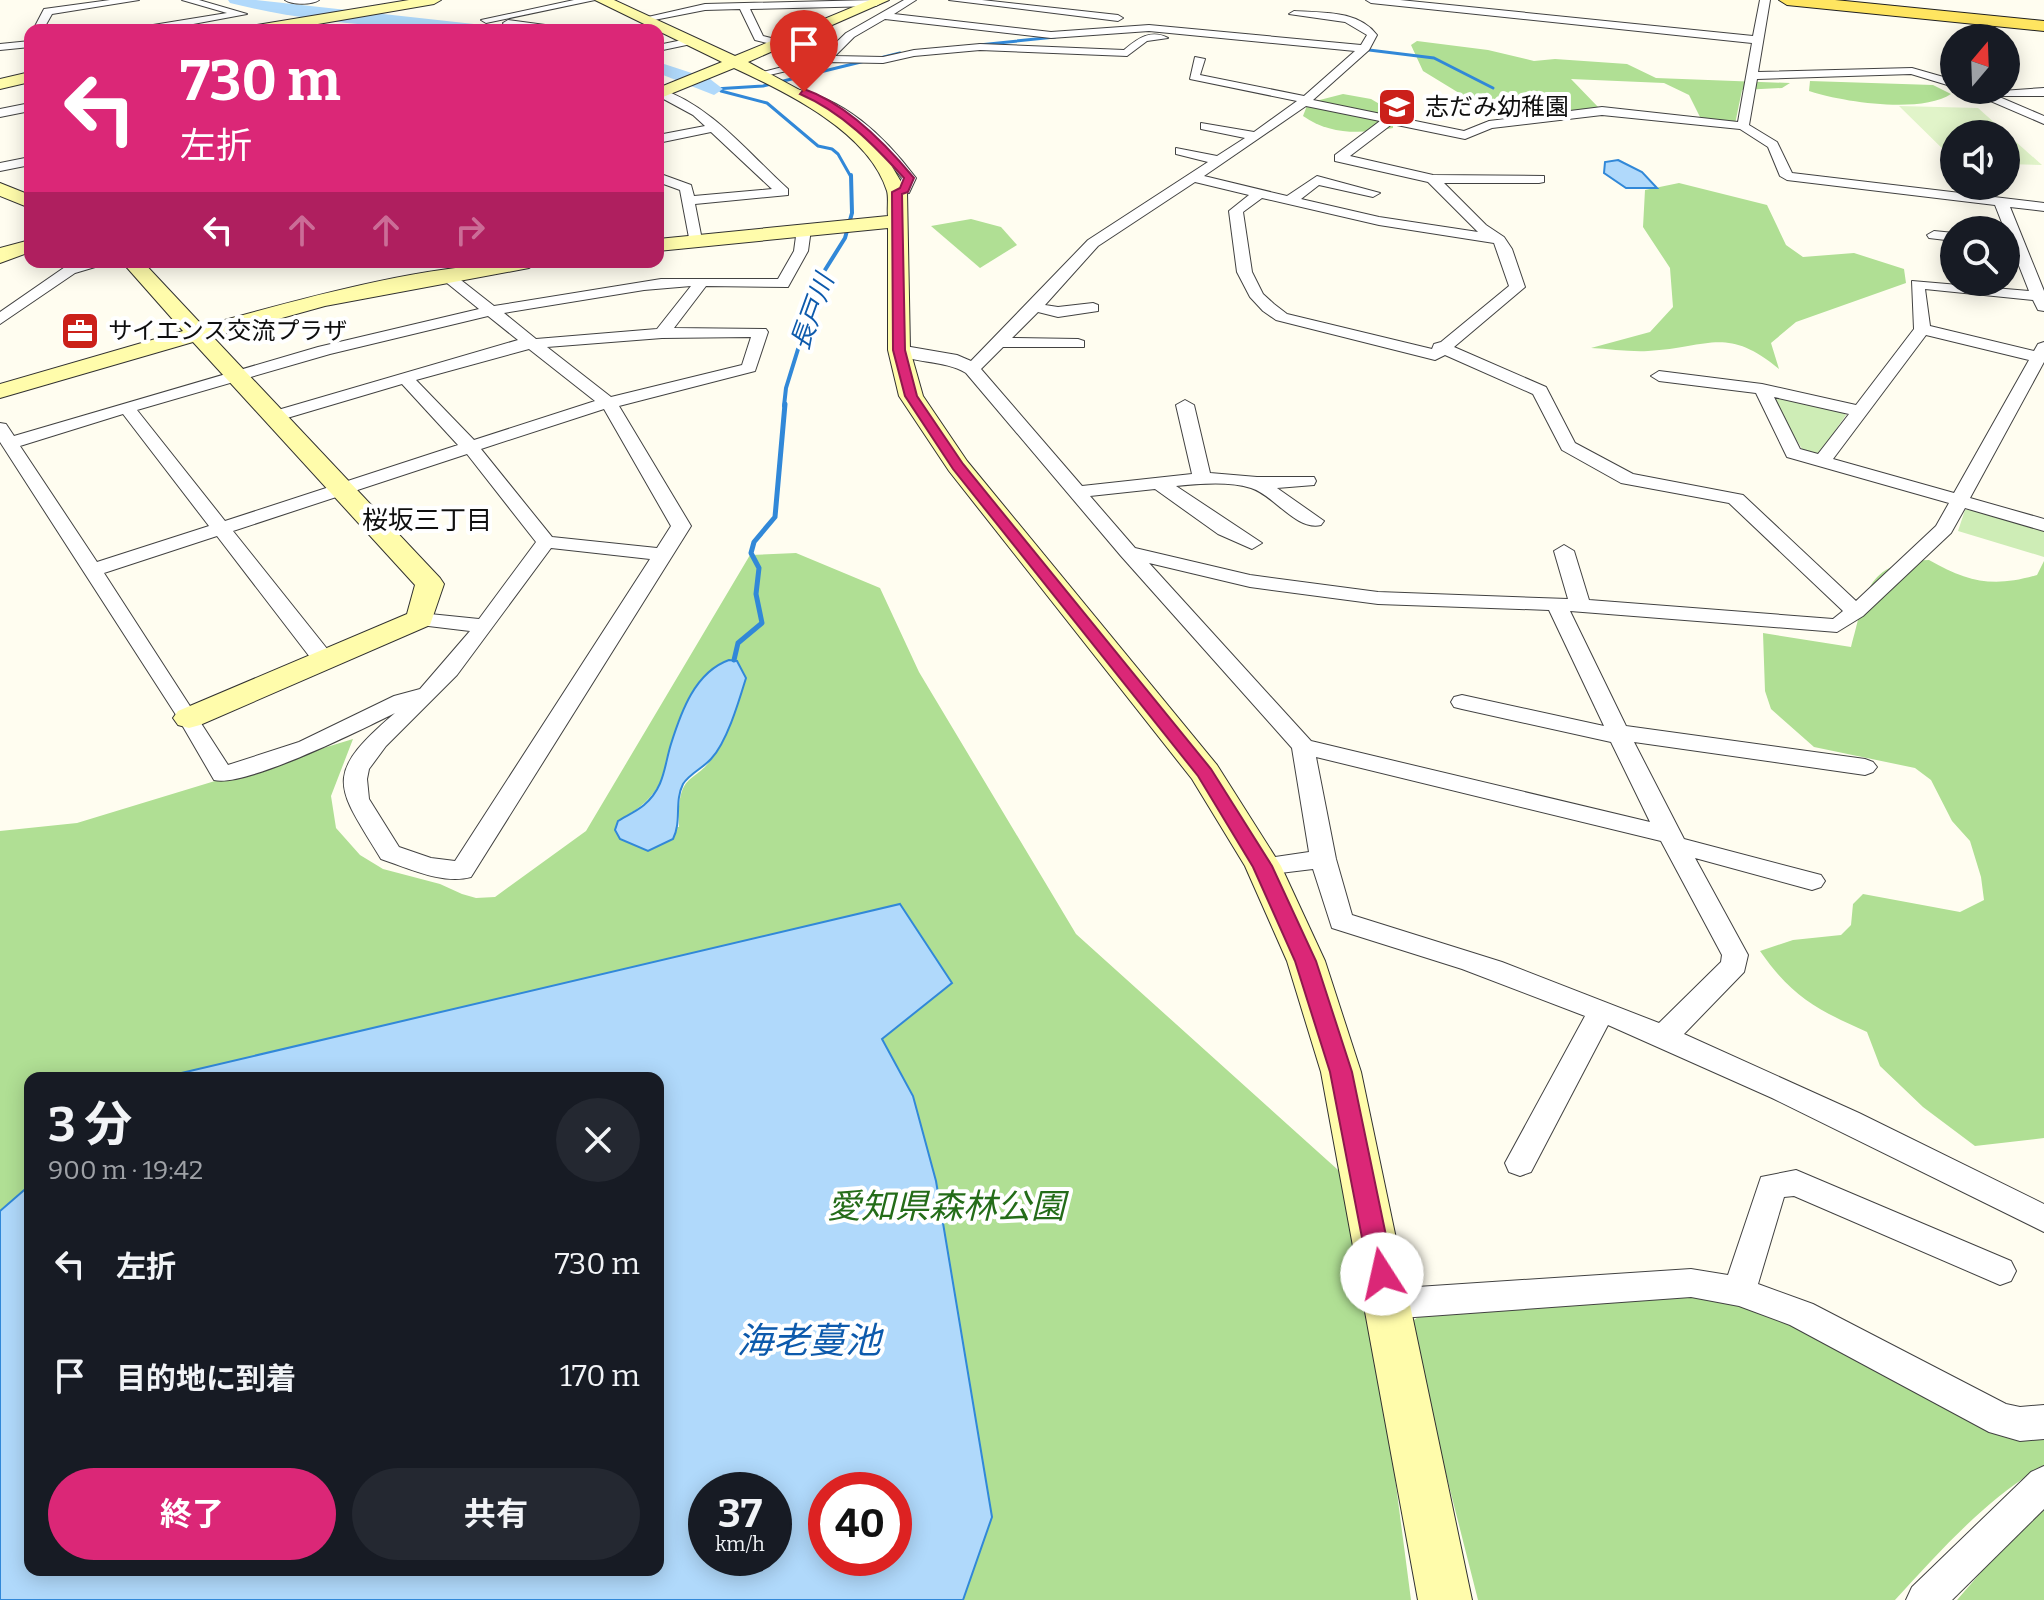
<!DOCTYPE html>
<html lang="ja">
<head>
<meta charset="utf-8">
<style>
	body { margin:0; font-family:Bitter,"Noto Sans JP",serif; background:#242831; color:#f1f3f6; height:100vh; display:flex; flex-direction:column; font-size:30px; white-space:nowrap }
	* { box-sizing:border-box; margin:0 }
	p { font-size:26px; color:#9ea1a6 }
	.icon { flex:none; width:44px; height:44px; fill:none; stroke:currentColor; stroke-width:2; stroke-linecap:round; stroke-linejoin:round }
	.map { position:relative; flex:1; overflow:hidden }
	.details { position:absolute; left:24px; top:1072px; width:640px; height:504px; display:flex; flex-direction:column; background:#171b24; border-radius:16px; box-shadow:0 4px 20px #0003 }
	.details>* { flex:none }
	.banner { position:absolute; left:24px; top:24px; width:640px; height:244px; border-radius:16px; box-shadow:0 4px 20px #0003; background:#db2777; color:#fff; overflow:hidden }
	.needle { width:52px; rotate:19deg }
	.controls { position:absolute; left:1940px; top:24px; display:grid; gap:16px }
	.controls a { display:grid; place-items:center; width:80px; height:80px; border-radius:50%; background:#171b24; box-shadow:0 4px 20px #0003; font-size:40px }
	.speed { position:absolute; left:688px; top:1472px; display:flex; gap:16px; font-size:40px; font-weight:700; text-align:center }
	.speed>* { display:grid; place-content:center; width:104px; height:104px; border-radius:50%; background:#171b24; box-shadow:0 4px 20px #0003; line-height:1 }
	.speed small { font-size:20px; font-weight:400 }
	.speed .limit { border:12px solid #d22; background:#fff; color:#111 }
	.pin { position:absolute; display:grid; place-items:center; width:68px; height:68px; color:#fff; margin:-82px -34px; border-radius:50% 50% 50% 0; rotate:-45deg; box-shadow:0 0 8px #0007 }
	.pin .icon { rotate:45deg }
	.me { position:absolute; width:88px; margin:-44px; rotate:350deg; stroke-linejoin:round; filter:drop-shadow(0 0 6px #0008) }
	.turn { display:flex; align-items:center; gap:28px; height:168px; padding:0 24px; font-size:36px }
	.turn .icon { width:104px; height:104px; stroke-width:2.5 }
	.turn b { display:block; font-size:56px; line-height:68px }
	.lanes { display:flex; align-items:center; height:76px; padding:0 24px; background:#0003; justify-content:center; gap:40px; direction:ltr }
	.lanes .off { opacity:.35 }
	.round { display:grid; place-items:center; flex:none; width:84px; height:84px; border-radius:42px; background:#242831 }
	.head { display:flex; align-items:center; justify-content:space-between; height:136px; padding:0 24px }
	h1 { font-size:48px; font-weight:700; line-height:60px }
	.primary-button { display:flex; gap:16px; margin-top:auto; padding:16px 24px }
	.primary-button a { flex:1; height:92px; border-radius:48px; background:#db2777; color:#fff; font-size:32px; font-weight:700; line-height:92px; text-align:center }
	.primary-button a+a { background:#242831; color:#f1f3f6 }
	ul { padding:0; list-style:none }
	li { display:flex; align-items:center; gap:24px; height:112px; padding:0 24px }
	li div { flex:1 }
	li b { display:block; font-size:30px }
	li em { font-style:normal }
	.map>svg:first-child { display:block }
	.green { fill:#ceedb6 }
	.forest { fill:#b0df94; fill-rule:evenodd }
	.pitch { fill:#e1f4c9 }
	.water { fill:#b0d9fb; stroke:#3188d8; stroke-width:2; fill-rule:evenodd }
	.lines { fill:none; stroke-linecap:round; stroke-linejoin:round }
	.stream-far2 { stroke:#3188d8; stroke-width:3 }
	.stream-far1 { stroke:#3188d8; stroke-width:4 }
	.stream { stroke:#3188d8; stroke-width:5 }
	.river { fill:#b0d9fb; fill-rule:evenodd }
	.street-casing { stroke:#424242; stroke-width:2 }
	.secondary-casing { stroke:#313131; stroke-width:2 }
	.primary-casing { stroke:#202020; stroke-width:2 }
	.street { fill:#fff; fill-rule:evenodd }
	.secondary { fill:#fffcab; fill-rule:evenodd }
	.primary { fill:#ffe560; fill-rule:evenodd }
	.route { fill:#db2777; stroke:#8e194d; stroke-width:2 }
	.labels { text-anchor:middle; stroke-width:8; stroke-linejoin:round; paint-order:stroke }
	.far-poi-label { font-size:24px; fill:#0f0f0f; stroke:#fff; text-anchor:start }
	.far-water-label { font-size:26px; font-style:italic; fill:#0d5aac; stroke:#fff }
	.far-neighbourhood-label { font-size:26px; fill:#0f0f0f; stroke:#fff }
	.near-park-label { font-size:34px; font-style:italic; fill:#246c19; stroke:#fff }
	.near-water-label { font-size:36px; font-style:italic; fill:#0d5aac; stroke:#fff }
</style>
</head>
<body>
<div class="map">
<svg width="2044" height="1600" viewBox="0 0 2044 1600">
	<rect width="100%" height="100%" fill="#fffdf0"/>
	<g class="green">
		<path d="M1767,393L1841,411L1846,415L1819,454L1804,452Z"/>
		<path d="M1975,509L2044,529V557L1958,531L1965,510Z"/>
	</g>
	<g class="forest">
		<path d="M1417,41L1488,50L1534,61L1555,59L1627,64L1656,78L1790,83L1782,88L1742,90L1735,124L1700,117L1689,95L1664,83L1571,79L1599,108L1513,118L1459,93L1423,71L1411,45Z"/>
		<path d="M1810,81L1933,85L1951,94C1921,114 1842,102 1809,91Z"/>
		<path d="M1343,94L1371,99L1393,112V128C1361,134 1330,135 1303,116L1308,103Z"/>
		<path d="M1679,183L1767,205L1786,245L1803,257L1854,253L1904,269L1906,283L1796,322L1771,343L1779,369C1726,325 1708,348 1648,351C1630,352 1610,349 1591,348L1650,332L1673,307L1670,268L1643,227L1645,190Z"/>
		<path d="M971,219L1001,227L1017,245L980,268L931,226Z"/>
		<path d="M796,553L880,588L919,672L1076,934L1357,1187L1411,1600H963L992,1517L936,1181L913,1096L881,1038L900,904L160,1078H30V1185L0,1211V831L77,823L353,739L331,796L336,828L360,855L383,869L440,884L462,894L476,898L495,897L586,831L750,555ZM734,660L746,678C738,701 730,727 719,748C696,789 677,765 679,827L618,821C635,811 648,803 659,785C667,771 666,759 671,744C680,714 698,664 734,660Z"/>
		<path d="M1929,560C1968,582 1993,588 2037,575L2044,561V1138L1975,1146L1923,1107L1880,1066L1867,1032C1818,1010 1792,997 1760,951L1793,940L1841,935L1851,925L1853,904L1863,894L1960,912L1984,900L1981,877L1970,841L1952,821L1931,780L1915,768L1814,747L1771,709L1765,691L1763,633L1851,647C1866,595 1864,562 1929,560Z"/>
		<path d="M1720,1295L2044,1431V1465C1985,1500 1941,1550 1895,1600H1478L1408,1324L1427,1311Z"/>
		<path d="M2044,1510V1600H1957L2014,1534Z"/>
	</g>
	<path class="pitch" d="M1899,106L1978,108L2042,165L2006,164V134H1954V160Z"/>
	<g class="water">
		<path d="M1618,160L1642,172L1657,188H1626L1604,173L1605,162Z"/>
		<path d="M729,660L737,661L746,678C739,701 727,742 711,759C703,768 689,774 683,784C674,802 682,821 673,839L648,851L620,839L615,830L618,821C626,816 637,811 644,805C665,787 664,766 671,744C681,712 695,672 729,660Z"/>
		<path d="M900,904L952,983L882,1039L913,1096L936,1181L992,1517L963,1600H0V1211L30,1185V1570H658V1078H160ZM706,1490H774V1558H706ZM826,1490H894V1558H826Z"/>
	</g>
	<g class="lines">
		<g class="stream-far2">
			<path d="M979,45L1055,37"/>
			<path d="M1361,49L1434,58L1493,88"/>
			<path d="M876,59L900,53"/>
			<path d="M714,89L763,86L865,61"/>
			<path d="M721,91L767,103L818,146L832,149L838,154L851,177"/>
		</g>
		<path class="stream-far1" d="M784,406L786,388L820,278L845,238L852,213L851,175"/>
		<path class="stream" d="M734,660L738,643L762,623L756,594L759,568L751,553L754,542L775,517L785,404"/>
		<g class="river">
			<path d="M228,0H256L483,25L491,30C405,30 314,24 230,3Z"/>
			<path d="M658,62L710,79L723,89L714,95L658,73Z"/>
		</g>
		<g class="street-casing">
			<g id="street">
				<path d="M110,0H139L52,14L43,30H33L44,9Z"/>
				<path d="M182,0H199L247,14L161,30H142L147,26L227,13Z"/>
				<path d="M285,0H319C312,5 292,5 285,0Z"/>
				<path d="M574,0H595L486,23L481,20Z"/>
				<path d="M874,0L881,3L876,6L750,9L763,36L783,41V45L779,46L755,40L740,9L705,10L644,22L639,19L705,4Z"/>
				<path d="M904,0H916L894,14L1051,32L1149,25L1361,45L1367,35L1345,22L1289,14L1294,11C1323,13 1358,10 1377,35L1369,50L1313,100L1464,131L1489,121L1602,107L1738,122L1752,43L1371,3L1366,0H1400L1753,36L1760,0H1770L1758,72L1912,68L1954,80V87L1911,74L1757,79L1749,125L1777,142L1792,173L2044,203V211L2010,207L2044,291V311L2038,310L2033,300L1925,289L1930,326L2034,351L2038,344L2044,342V362L1970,498L2044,519V531L1965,508L1951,533L1863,616L1837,632L1570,611L1626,726L1865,759L1873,762L1877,767L1873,772L1865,775L1634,742L1684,839L1821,875L1825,881L1821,887L1812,890L1695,858L1748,955L1744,972L1684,1034L1859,1113L2044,1204V1232L1772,1098L1608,1025L1531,1172L1520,1176L1509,1172L1505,1163L1585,1016L1462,969L1332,928L1313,869L1263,875L1254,872L1250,866L1254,860L1309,852L1292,748L1121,556L966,373C944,359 907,364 891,350L899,345L957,355L971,361L1088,240L1208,162L1176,154V148L1217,156L1245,138L1201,129V123L1254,132L1297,101L1190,79L1195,57L1205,59L1200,75L1304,96L1355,51L1149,31L1051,38L885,19L854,37L835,56L883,57L914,50L980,44L1124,50C1138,38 1151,29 1168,38L1147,41L1127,56L980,50L914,56L883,63L825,62L761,77L755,74L821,57L846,33ZM1306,106L1380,121L1335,155V161L1428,182L1478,232L1379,217L1301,199L1319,185L1373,197L1380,193L1317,176L1287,196L1204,176ZM1602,115L1740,129L1768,147L1780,176L1787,180L1995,205L2029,291L1912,281L1914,329L1856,405L1762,384L1659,371L1651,376L1659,381L1756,393L1787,457L1949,503L1936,526L1856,601L1743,495L1633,474L1575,443L1546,387L1454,347L1525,287L1512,249L1504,237L1486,225L1444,183H1539L1544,182V176L1433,175L1350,156L1392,124L1465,139L1492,128ZM1195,182L1249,195L1229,211L1237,272L1250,297L1263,311L1276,320L1435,360L1445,355L1533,394L1562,450L1621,483L1729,503L1843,611L1833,619L1589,600L1574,551L1564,545L1554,551L1568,599L1378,592L1250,575L1135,548L1090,496L1155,489L1218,534L1252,549L1262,543L1176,486C1199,484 1228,481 1251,488C1274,495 1296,531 1321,525L1324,521L1277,488L1314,485L1316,481L1314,477H1257L1210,473L1194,405L1185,400L1176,405L1192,474L1082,486L981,369L1003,347H1084V341L1078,339L1012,338L1038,312L1058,317L1098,311V305L1093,303L1058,307L1045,305L1098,246ZM1262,198L1379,225L1494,243L1509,286L1441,342L1434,344L1432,349L1287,314L1274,304L1263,294L1252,272L1243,212ZM1926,335L2029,360L1954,493L1833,459ZM1774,397L1849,414L1818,454L1800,449ZM1149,563L1250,587L1378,604L1549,610L1604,726L1462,695L1454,697L1451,702L1454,707L1462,709L1611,742L1650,822L1311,741ZM1316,757L1661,841L1722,955L1721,962L1659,1023L1502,962L1352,915L1336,859Z"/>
				<path d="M949,0H982L1118,15L1123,18L1118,21Z"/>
				<path d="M508,20L560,27L565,30L504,25L503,23Z"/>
				<path d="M692,38L696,39V43L658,51V45Z"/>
				<path d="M30,41V47L0,50V44Z"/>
				<path d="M658,88C711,105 747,152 788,189V195L695,204L702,240L695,244L690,243L680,190L658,182V173L691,185L694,196L772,189L711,132L658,143V135L705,126L693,115L658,96Z"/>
				<path d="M790,88C844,97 884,136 916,178L909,193L892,195L890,192L898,187L902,178C870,139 837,105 786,93V89Z"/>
				<path d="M2044,88V96H1997L2044,116V124L1965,90L1987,92Z"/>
				<path d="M30,103V111L0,117V109Z"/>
				<path d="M30,157V165L0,171V163Z"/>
				<path d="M804,225L811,229L808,251L788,287L706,286L674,328L766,329L768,332L755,371L619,406L691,526L471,877C443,885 408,868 381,859C337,786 321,776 395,713C363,729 244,788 214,780L178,718L0,442V423L6,424L14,436L318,347L479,309L442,279V273H452L494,306L661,279H778L794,251L797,229ZM691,286L657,329L536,339L504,313L644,290ZM488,316L518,340L271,412L268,416L277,421L402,384L458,445L225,521L137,410L330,354ZM751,337L742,365L611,397L547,347L662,338ZM529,349L595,401L474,440L416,380ZM604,409L671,526L657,548L552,537L481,449ZM123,414L209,526L97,562L20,446ZM467,454L536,542L479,619L420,613L410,619L420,625L470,631L420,689L394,696L299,742L228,765L104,573L217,536L316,665H332L335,660L332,655L233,531ZM551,548L650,559L455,861L431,858L399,847L369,799L367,779L369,769L386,746L457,675Z"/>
				<path d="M1934,231L1954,233V241L1929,238L1927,235Z"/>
				<path d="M86,262H112L75,273L0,324V312L65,267Z"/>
				<path d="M1796,1170L2011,1261L2016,1271L2011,1281L2000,1285L1794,1196L1784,1197L1758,1284L1813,1304L2006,1404L2020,1407L2044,1405V1439L2020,1441L1989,1432L1790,1325L1739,1306L1691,1297L1387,1319L1375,1314L1371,1304L1375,1294L1387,1289L1691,1269L1728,1275L1761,1177Z"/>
				<path d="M2044,1466V1509L1952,1600H1906L1912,1587L2031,1472Z"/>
			</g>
		</g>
		<g class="secondary-casing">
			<g id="secondary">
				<path d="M409,0H441L434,4L283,30H249L257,25Z"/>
				<path d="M595,0H614L735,56L870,0H889L748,62L838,111L867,133L884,153L907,192L910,350L923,396L967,461L1217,765L1281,866L1325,961L1361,1072L1472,1600H1418L1321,1072L1287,961L1245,866L1192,779L949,471L899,396L888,350V228L658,251V239L888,216C887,209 889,198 887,191C869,132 786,92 734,68L658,99V88L722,62Z"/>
				<path d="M30,72V82L0,89V79Z"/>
				<path d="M0,183L30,195V208L0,196Z"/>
				<path d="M30,240V252L0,263V248Z"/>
				<path d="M122,262H143L203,326C308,297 431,262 539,262L529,268L325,306L213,337L440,578L444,584L430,625L200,725L189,728L178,725L173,718L178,711L407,614L415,585L193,342L0,398V384L183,331Z"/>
			</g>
		</g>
		<g class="primary-casing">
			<path id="primary" d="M1779,0H1835L2044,21V31L1787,5Z"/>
		</g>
		<use href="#street" class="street"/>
		<use href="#secondary" class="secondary"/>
		<use href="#primary" class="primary"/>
	</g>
	<path class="route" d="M804,89C847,104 885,143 914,178L908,192L902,194L905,350L917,396L963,464L1211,769L1272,866L1316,961L1352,1072L1394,1274L1390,1282L1382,1285L1373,1282L1369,1274L1330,1072L1295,961L1253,867L1198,776L953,469L905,396L893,350L892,192L900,188L904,178C874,145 842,112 800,94Z"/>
	<defs>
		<g id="school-square" transform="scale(2)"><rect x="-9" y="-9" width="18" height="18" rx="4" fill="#cb201a" stroke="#fff"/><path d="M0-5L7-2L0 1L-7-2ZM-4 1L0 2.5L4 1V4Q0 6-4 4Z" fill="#fff"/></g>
		<g id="office-square" transform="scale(2)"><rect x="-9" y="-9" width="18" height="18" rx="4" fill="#cb201a" stroke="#fff"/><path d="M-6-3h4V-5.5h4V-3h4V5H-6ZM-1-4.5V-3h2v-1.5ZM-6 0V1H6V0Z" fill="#fff"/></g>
	</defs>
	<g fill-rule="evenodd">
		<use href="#school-square" x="1397" y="107"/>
		<use href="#office-square" x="80" y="331"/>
	</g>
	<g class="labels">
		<g class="far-poi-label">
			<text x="1425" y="115">志だみ幼稚園</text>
			<text x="108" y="339">サイエンス交流プラザ</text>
		</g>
		<g class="far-water-label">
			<text transform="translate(812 312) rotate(-70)" y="9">長戸川</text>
		</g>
		<g class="far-neighbourhood-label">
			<text x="427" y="529">桜坂三丁目</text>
		</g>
		<g class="near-park-label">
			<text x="946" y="1218">愛知県森林公園</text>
		</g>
		<g class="near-water-label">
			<text x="809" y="1353">海老蔓池</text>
		</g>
	</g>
</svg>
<div class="controls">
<a><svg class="needle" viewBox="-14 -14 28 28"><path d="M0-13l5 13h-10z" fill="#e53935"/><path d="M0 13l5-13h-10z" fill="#9ea1a6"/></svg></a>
<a><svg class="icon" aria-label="sound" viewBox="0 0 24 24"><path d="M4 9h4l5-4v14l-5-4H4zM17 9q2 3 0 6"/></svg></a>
<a><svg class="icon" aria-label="search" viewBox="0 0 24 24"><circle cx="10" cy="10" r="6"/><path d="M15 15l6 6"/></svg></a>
</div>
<div class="speed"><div>37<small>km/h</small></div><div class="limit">40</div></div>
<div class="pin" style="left:804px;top:92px;background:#d93025"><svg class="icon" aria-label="arrive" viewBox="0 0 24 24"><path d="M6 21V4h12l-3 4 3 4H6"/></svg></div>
<svg class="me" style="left:1382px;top:1274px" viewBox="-20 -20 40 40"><circle r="19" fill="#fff"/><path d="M0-13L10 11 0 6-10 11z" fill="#db2777"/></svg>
<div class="banner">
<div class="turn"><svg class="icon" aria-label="left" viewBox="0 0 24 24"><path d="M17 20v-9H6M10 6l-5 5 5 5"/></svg><div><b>730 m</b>左折</div></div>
<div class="lanes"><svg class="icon" aria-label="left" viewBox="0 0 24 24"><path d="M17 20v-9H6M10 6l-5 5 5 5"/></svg><svg class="icon off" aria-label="ahead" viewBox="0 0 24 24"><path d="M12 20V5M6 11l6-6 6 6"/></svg><svg class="icon off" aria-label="ahead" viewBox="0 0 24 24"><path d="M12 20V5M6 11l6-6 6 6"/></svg><svg class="icon off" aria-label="right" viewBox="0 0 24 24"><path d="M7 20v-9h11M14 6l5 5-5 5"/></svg></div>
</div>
<section class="details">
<div class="head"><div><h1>3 分</h1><p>900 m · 19:42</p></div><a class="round"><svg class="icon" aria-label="close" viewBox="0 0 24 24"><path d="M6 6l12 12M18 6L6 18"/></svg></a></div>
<ul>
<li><svg class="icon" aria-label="left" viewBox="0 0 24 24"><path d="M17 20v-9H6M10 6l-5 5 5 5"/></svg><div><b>左折</b></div><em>730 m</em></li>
<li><svg class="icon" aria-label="arrive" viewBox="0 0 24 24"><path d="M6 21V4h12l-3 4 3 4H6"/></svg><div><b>目的地に到着</b></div><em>170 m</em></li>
</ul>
<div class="primary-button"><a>終了</a><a>共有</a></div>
</section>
</div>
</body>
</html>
